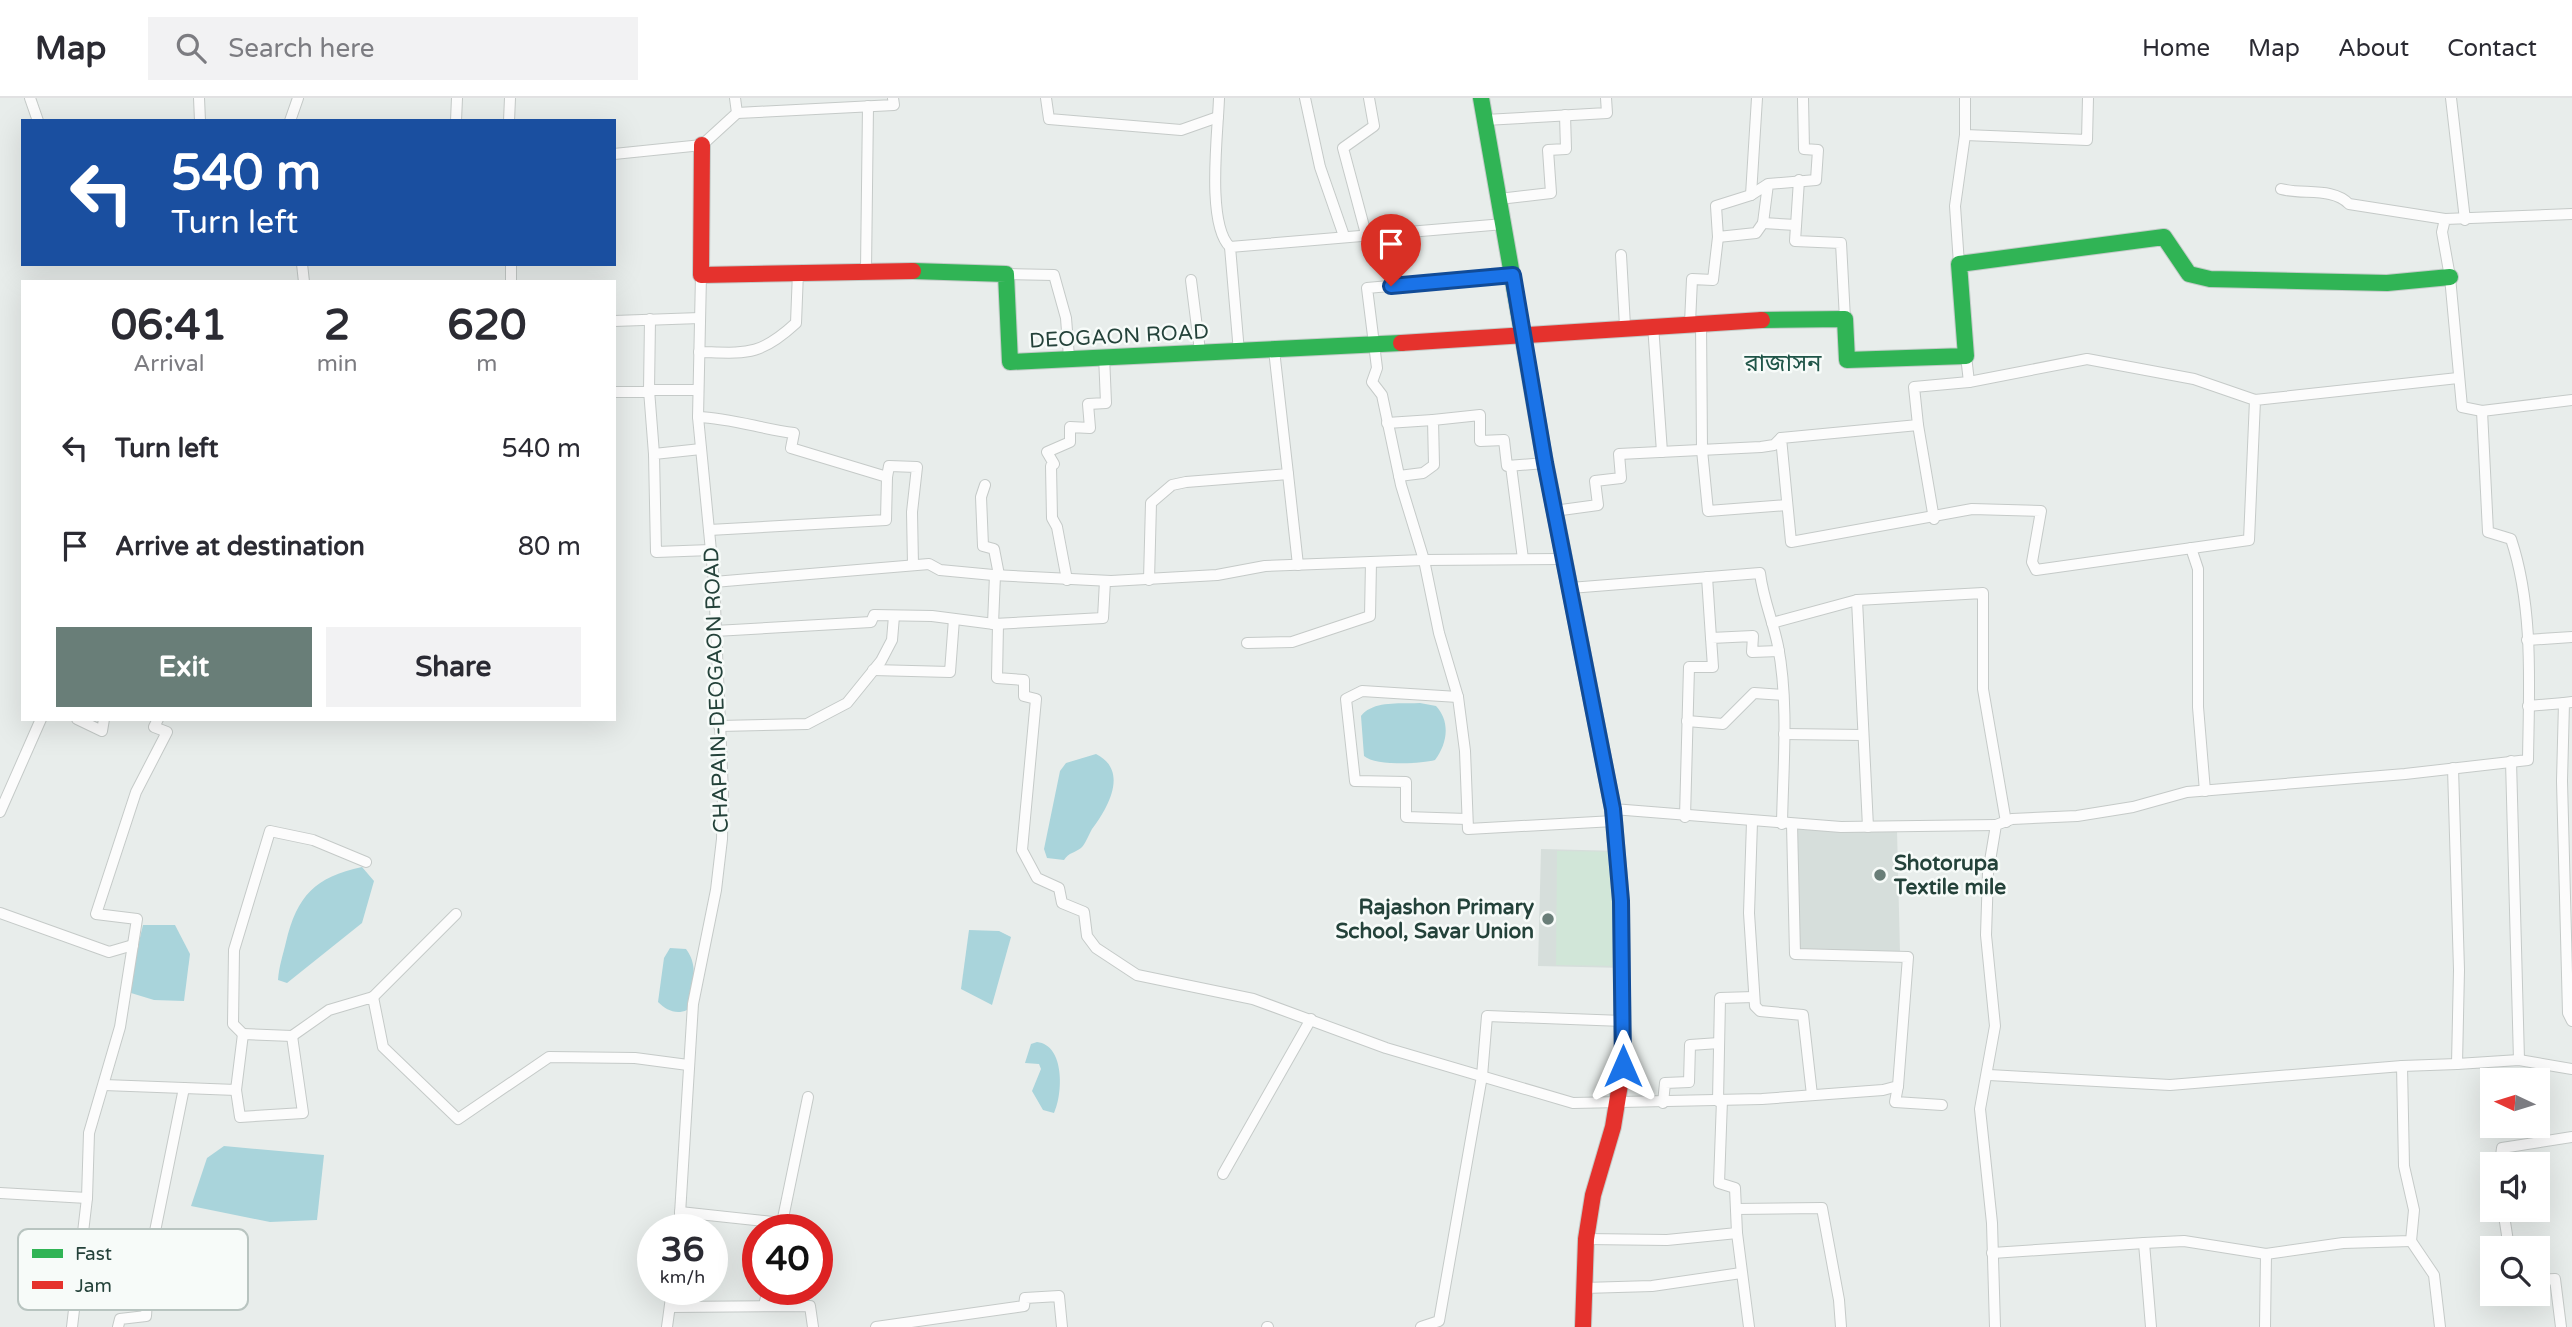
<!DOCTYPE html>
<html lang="en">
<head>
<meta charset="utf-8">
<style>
	body { margin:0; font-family:"Varela Round","Noto Sans Bengali",sans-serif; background:#f2f2f3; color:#2b2b33; height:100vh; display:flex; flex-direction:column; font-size:26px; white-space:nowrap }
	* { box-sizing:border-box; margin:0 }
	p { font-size:23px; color:#7c7c81 }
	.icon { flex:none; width:38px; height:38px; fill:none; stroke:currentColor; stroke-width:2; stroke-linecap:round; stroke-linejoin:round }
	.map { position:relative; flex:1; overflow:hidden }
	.side { position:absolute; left:21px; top:182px; width:595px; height:441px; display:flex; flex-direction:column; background:#fff; border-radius:0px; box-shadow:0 7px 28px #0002 }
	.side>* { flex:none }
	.banner { position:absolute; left:21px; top:21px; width:595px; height:147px; border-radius:0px; box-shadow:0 7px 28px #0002; background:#1a4fa0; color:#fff; overflow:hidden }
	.needle { width:46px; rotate:274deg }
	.tools { position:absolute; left:2480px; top:970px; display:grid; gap:14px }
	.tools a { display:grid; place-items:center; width:70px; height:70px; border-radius:0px; background:#fff; box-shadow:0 7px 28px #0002; font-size:35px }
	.speed { position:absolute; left:637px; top:1116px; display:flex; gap:14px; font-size:35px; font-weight:700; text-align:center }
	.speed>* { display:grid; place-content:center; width:91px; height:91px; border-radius:50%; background:#fff; box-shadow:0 7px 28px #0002; line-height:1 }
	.speed small { font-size:18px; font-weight:400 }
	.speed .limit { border:10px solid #d22; background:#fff; color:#111 }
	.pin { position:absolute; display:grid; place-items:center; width:60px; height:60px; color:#fff; margin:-72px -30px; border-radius:50% 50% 50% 0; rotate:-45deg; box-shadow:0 0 7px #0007 }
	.pin .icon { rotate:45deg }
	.me { position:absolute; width:77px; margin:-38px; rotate:0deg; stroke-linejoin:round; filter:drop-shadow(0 0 5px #0008) }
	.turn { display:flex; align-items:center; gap:24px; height:147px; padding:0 35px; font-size:32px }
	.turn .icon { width:91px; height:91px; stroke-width:2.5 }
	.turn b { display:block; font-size:49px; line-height:60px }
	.eta { display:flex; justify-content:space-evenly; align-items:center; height:119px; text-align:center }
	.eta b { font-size:42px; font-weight:700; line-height:49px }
	.cta { display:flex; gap:14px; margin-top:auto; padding:14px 35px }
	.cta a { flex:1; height:80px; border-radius:0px; background:#697e78; color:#fff; font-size:28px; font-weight:700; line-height:80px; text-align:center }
	.cta a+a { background:#f2f2f3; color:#2b2b33 }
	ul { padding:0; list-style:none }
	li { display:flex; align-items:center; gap:21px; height:98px; padding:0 35px }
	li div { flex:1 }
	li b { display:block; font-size:26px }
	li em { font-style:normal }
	header { display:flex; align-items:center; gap:42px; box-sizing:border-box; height:98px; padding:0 35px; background:#fff; border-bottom:2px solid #e1e1e2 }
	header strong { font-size:33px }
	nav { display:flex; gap:38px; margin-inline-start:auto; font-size:24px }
	.search { width:490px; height:63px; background:#f2f2f3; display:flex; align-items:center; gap:18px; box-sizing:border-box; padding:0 24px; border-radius:0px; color:#7c7c81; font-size:26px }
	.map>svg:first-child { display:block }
	.built { fill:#d6dedb }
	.green { fill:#d1e6d8 }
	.water { fill:#a9d4db }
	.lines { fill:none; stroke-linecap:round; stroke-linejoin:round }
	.street-casing { stroke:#c5cac8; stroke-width:12 }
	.fast-casing { stroke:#c3cbc8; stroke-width:18 }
	.jam-casing { stroke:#c3cbc8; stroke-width:18 }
	.street { stroke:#fcfcfc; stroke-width:10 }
	.fast { stroke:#30b455; stroke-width:16 }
	.jam { stroke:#e5322d; stroke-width:16 }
	.route-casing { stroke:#114b97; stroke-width:18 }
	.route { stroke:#1a73e8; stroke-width:12 }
	.poi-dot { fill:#697e78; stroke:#f7fbf9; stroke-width:2.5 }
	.labels { text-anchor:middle; stroke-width:5; stroke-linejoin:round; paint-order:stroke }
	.street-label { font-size:21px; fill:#24423a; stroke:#f7fbf9 }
	.poi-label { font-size:21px; font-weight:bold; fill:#24423a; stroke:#f7fbf9; text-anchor:start }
	.quarter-label { font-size:24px; fill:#1f5548; stroke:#f7fbf9 }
	.key { fill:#f7fbf9; stroke:#b8c4c0; stroke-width:2 }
	.key-label { font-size:19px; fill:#24423a }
</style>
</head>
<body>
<header>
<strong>Map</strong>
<div class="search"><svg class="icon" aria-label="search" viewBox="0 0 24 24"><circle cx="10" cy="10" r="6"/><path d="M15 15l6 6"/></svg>Search here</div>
<nav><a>Home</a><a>Map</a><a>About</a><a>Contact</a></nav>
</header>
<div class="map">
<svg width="2572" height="1229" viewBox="0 0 2572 1229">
	<rect width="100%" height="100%" fill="#e8edeb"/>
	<g class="built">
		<path d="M1797,729L1897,732L1900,854H1798Z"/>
		<path d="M1541,751L1622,753L1625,870L1538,868Z"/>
	</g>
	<path class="green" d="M1557,753L1620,754L1619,868L1556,867Z"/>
	<g class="water">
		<path d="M1420,605L1436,608C1451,624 1447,646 1435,662C1421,666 1375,668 1364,658L1361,618C1373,602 1402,606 1420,605Z"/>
		<path d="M1096,656C1130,673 1107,711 1092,731C1089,736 1085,747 1081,750C1075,755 1069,754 1064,762L1047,760L1044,751L1060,673L1066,665Z"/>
		<path d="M362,769L374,783L362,825L287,885L278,882C279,868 283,857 286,844C297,798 315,779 362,769Z"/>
		<path d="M143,827H175L190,856L184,903L154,902L131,895L132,873Z"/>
		<path d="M969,832L999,833L1011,839L992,907L961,891Z"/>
		<path d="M670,850L686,851C700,869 692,892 687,912C676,917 666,912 658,904L664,860Z"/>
		<path d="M1037,944C1065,947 1063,996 1054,1015L1043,1012L1032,993L1041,971L1039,966L1025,965L1031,946Z"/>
		<path d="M224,1048L324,1057L317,1122L270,1124L191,1108L207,1060Z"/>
	</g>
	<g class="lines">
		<g class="street-casing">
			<g id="street">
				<path d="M30,0L38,23"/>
				<path d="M199,0L200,23"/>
				<path d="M1046,0L1049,21L1181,32L1218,19"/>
				<path d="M1219,0C1218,34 1206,126 1230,149"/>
				<path d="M1305,0L1320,69L1344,138"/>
				<path d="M1965,0V37L2087,42L2088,0"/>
				<path d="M2451,0L2465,122"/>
				<path d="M737,15L894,7L893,0"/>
				<path d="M1485,22L1607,15L1606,0"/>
				<path d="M290,23L298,0"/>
				<path d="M456,23L457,0"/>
				<path d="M509,23L510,0"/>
				<path d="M614,56L702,47L737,15L735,0"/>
				<path d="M1799,82L1795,143L1841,145L1845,221"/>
				<path d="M1768,86L1751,97L1716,108L1718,139L1756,135L1763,125L1768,86L1816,82L1818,52L1804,51L1803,0"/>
				<path d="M2281,91C2303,97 2333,89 2349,106L2445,121"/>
				<path d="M1751,97L1757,0"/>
				<path d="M1499,101L1551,95L1548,52L1566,51L1565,17"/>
				<path d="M1763,125L1796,127"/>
				<path d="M1366,136L1343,50L1374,28L1369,0"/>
				<path d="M1621,157L1625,228"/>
				<path d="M302,166L304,184"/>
				<path d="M511,166V184"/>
				<path d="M1959,166L1955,108L1965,37"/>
				<path d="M866,172L868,8"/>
				<path d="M1006,176L1054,177L1066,220L1069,259"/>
				<path d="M1513,177L1367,190L1377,270L1372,284L1382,297L1401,387L1424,462L1439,535L1458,599L1465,653L1468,731L1614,723"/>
				<path d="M1191,182L1200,253"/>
				<path d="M614,223L700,220"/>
				<path d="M1701,224L1702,352L1708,413L1787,407"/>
				<path d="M1690,225L1692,181L1713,182L1718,139"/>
				<path d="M1653,227L1662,354"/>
				<path d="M699,254C746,255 759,259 796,225L798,174"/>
				<path d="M1239,254L1230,149L1504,126"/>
				<path d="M1966,258L1969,284"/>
				<path d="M649,292L650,221"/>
				<path d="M614,294H649"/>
				<path d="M2255,302L2194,281L2087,261L1969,284L1914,289L1918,327L1781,340L1791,444L1972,411L2041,413L2032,464L2036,472L2249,442L2255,302L2458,280"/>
				<path d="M2482,313L2462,309L2450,179L2442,134L2445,121L2572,116"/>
				<path d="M698,319C730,320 762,331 794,335L791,350L887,379L886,422L709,432"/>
				<path d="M1387,325L1433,322"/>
				<path d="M1918,327L1934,421"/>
				<path d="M701,351L654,356L656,454L711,452"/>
				<path d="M654,356L649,292H698"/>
				<path d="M1511,368L1523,461"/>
				<path d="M1288,376L1298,467"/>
				<path d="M1399,378L1423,375L1434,367L1433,322L1480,317V343L1504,342L1507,368L1545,365"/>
				<path d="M887,379L889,368L917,369L912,414L913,467"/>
				<path d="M985,387L981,399L983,448L994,451L999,477"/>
				<path d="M1554,413L1598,407L1595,383L1621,380L1619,356L1761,349L1774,347L1781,340"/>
				<path d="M2191,450L2198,471V609L2205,693"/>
				<path d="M1707,479L1711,540"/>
				<path d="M1067,482L1057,429L1052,420L1051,368L1054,366L1047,354L1070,344V329L1090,330L1088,306L1106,305L1104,257"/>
				<path d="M1149,482L1151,405L1172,387L1186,384L1288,376L1274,252"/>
				<path d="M714,484L929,466L940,472L993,477L1111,483L1217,477L1265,468L1424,462L1563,461"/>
				<path d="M1570,490L1760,475C1763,501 1773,523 1778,548C1789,605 1783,668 1782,726"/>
				<path d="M1772,525L1857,502"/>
				<path d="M993,526L995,477"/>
				<path d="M998,526L997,580L1024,582V598L1036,601L1022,752L1037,780L1059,790L1062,805L1084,814L1087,838L1096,850L1137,877L1253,901L1386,950L1573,1005L1762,1001L1883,992L1898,988L1908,859L1795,856L1792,726"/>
				<path d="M715,533L871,524L874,517L932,518L994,526L1103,520L1105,483"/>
				<path d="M2527,542L2572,539"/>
				<path d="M1247,545L1292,544L1370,518L1371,464"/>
				<path d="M873,572L950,574L954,521"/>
				<path d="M1458,599L1362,593L1346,601L1355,683L1406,684V719L1467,721"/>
				<path d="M2572,604L2564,605L2562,683L2568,915L2572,923"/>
				<path d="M2528,608L2564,605"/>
				<path d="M77,621L102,633L104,621"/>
				<path d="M1687,623L1723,626L1754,595L1782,597"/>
				<path d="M719,628L807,626L847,605L881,563L892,542L894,518"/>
				<path d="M1784,636L1863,637"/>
				<path d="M2511,663L2519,962"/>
				<path d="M1613,711L1841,729L1996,727"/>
				<path d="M0,714L41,621"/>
				<path d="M1685,719L1689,569H1713L1711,540L1753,538L1752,554L1779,553"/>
				<path d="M1752,724L1749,815L1755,908L1760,913L1803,917L1812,997"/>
				<path d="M1868,729L1857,502L1983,495V591L2006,724"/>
				<path d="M0,815L109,854L133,847"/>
				<path d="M373,899L456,816"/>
				<path d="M243,936L233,926L234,852L270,733L313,742L366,764"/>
				<path d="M2457,966L2519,962L2572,971"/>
				<path d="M2402,968L2457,966L2459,872L2453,670"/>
				<path d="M1989,977L2170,987L2402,968L2404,1068L2414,1112L2411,1143L2343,1145L2266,1156L2184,1143L2144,1145L2151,1229"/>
				<path d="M104,987L184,990"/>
				<path d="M1898,988L1895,1004L1942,1007"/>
				<path d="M236,992L240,1019L303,1015L292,938"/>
				<path d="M1718,1003L1720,900L1754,899"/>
				<path d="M1663,1005L1665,985L1689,984L1690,947L1719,945"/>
				<path d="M2500,1066L2502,1050L2572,1039"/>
				<path d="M1223,1076L1311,921"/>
				<path d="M0,1095L87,1100"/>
				<path d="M1736,1111L1822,1110L1839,1202L1841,1229"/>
				<path d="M2503,1111L2509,1150"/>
				<path d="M680,1114L782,1125L780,1132"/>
				<path d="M782,1125L808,999"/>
				<path d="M679,1132L693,906L716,792L722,741L723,695L714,484L698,319L701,177"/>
				<path d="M1737,1135L1749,1229"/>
				<path d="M1586,1141L1667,1142L1737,1135L1735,1090L1719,1085L1722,1002"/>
				<path d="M2411,1143L2434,1177L2440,1229"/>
				<path d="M1992,1155L2144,1145"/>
				<path d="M2538,1182L2555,1181L2561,1229"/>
				<path d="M1584,1190L1652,1188L1741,1175"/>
				<path d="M764,1207L768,1192"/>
				<path d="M670,1209L810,1208L813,1229"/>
				<path d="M72,1229L87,1100L89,1035L120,929L137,821L96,816L136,694L167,634L154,629L158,621"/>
				<path d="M118,1229L120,1221L146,1218L150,1158L184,990L236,992L243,936L292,938L329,912L373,899L383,949L458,1021L549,959L635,960L688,967"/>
				<path d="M667,1229L672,1192"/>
				<path d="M876,1229L1024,1208L1025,1200L1059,1198L1062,1229"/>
				<path d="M1267,1229H1268"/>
				<path d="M1421,1229L1439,1223L1482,978L1487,918L1623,923"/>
				<path d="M1995,1229L1992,1125L1980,1011L1995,928L1986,837L1988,775L1996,727L2012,721L2077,718L2133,709L2187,694L2405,676L2528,662C2529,589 2534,510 2511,441L2488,434L2482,313L2572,302"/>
				<path d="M2265,1229L2266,1156"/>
			</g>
		</g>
		<g class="fast-casing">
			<g id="fast">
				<path d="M1481,0L1542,348L1613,711L1621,803L1622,898"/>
				<path d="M913,173L1006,176L1010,264L1401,245"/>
				<path d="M1762,222L1845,221L1847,262L1966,258L1959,166L2164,139L2189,176L2210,181L2387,185L2450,179"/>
			</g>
		</g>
		<g class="jam-casing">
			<g id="jam">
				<path d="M702,47L701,177L913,173"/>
				<path d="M1401,245L1762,222"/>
				<path d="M1583,1229L1586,1141L1593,1097L1613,1029L1623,968L1622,898"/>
			</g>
		</g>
		<use href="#street" class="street"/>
		<use href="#fast" class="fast"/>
		<use href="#jam" class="jam"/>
	</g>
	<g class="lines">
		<g class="route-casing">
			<path id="route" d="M1391,188L1513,177L1545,365L1613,711L1621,803L1623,968"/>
		</g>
		<use href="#route" class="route"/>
	</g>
	<g class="poi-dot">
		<circle cx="1880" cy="777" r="7"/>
		<circle cx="1548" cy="821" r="7"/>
	</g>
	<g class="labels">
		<g class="street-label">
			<text transform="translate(1119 238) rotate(-3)" y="7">DEOGAON ROAD</text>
			<text transform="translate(716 592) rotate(-92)" y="7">CHAPAIN-DEOGAON ROAD</text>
		</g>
		<g class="poi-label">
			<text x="1894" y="772">Shotorupa<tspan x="1894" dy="24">Textile mile</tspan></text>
			<text x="1534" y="816" text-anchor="end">Rajashon Primary<tspan x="1534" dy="24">School, Savar Union</tspan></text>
		</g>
		<g class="quarter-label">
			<text x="1783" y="273">রাজাসন</text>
		</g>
	</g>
	<rect x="18" y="1131" width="230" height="81" rx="10" class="key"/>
	<rect x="32" y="1151" width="31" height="9" fill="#30b455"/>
	<rect x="32" y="1183" width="31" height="8" fill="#e5322d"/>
	<g class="key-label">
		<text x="75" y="1162">Fast</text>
		<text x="75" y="1194">Jam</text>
	</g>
</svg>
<div class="tools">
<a><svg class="needle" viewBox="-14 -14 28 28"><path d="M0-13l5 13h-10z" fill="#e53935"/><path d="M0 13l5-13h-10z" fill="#7c7c81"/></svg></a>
<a><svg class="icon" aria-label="sound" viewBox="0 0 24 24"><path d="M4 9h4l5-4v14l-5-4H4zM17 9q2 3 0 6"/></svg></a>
<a><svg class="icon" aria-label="search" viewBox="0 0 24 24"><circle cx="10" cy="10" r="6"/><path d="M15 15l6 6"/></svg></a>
</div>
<div class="speed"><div>36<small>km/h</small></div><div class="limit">40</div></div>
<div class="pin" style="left:1391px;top:188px;background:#d93025"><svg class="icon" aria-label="arrive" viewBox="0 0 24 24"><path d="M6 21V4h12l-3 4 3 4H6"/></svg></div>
<svg class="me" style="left:1623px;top:968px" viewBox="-20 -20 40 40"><path d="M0-17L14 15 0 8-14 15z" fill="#1a73e8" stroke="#fff" stroke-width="4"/></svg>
<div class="banner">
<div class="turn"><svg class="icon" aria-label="left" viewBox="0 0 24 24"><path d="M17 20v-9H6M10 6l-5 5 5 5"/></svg><div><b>540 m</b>Turn left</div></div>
</div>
<section class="side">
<div class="eta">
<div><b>06:41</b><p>Arrival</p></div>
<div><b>2</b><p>min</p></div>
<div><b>620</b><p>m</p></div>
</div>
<ul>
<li><svg class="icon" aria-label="left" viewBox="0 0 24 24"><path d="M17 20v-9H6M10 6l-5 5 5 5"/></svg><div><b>Turn left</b></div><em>540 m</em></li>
<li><svg class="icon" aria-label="arrive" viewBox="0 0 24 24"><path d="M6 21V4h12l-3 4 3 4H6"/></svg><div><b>Arrive at destination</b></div><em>80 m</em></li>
</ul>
<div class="cta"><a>Exit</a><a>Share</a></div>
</section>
</div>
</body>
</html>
